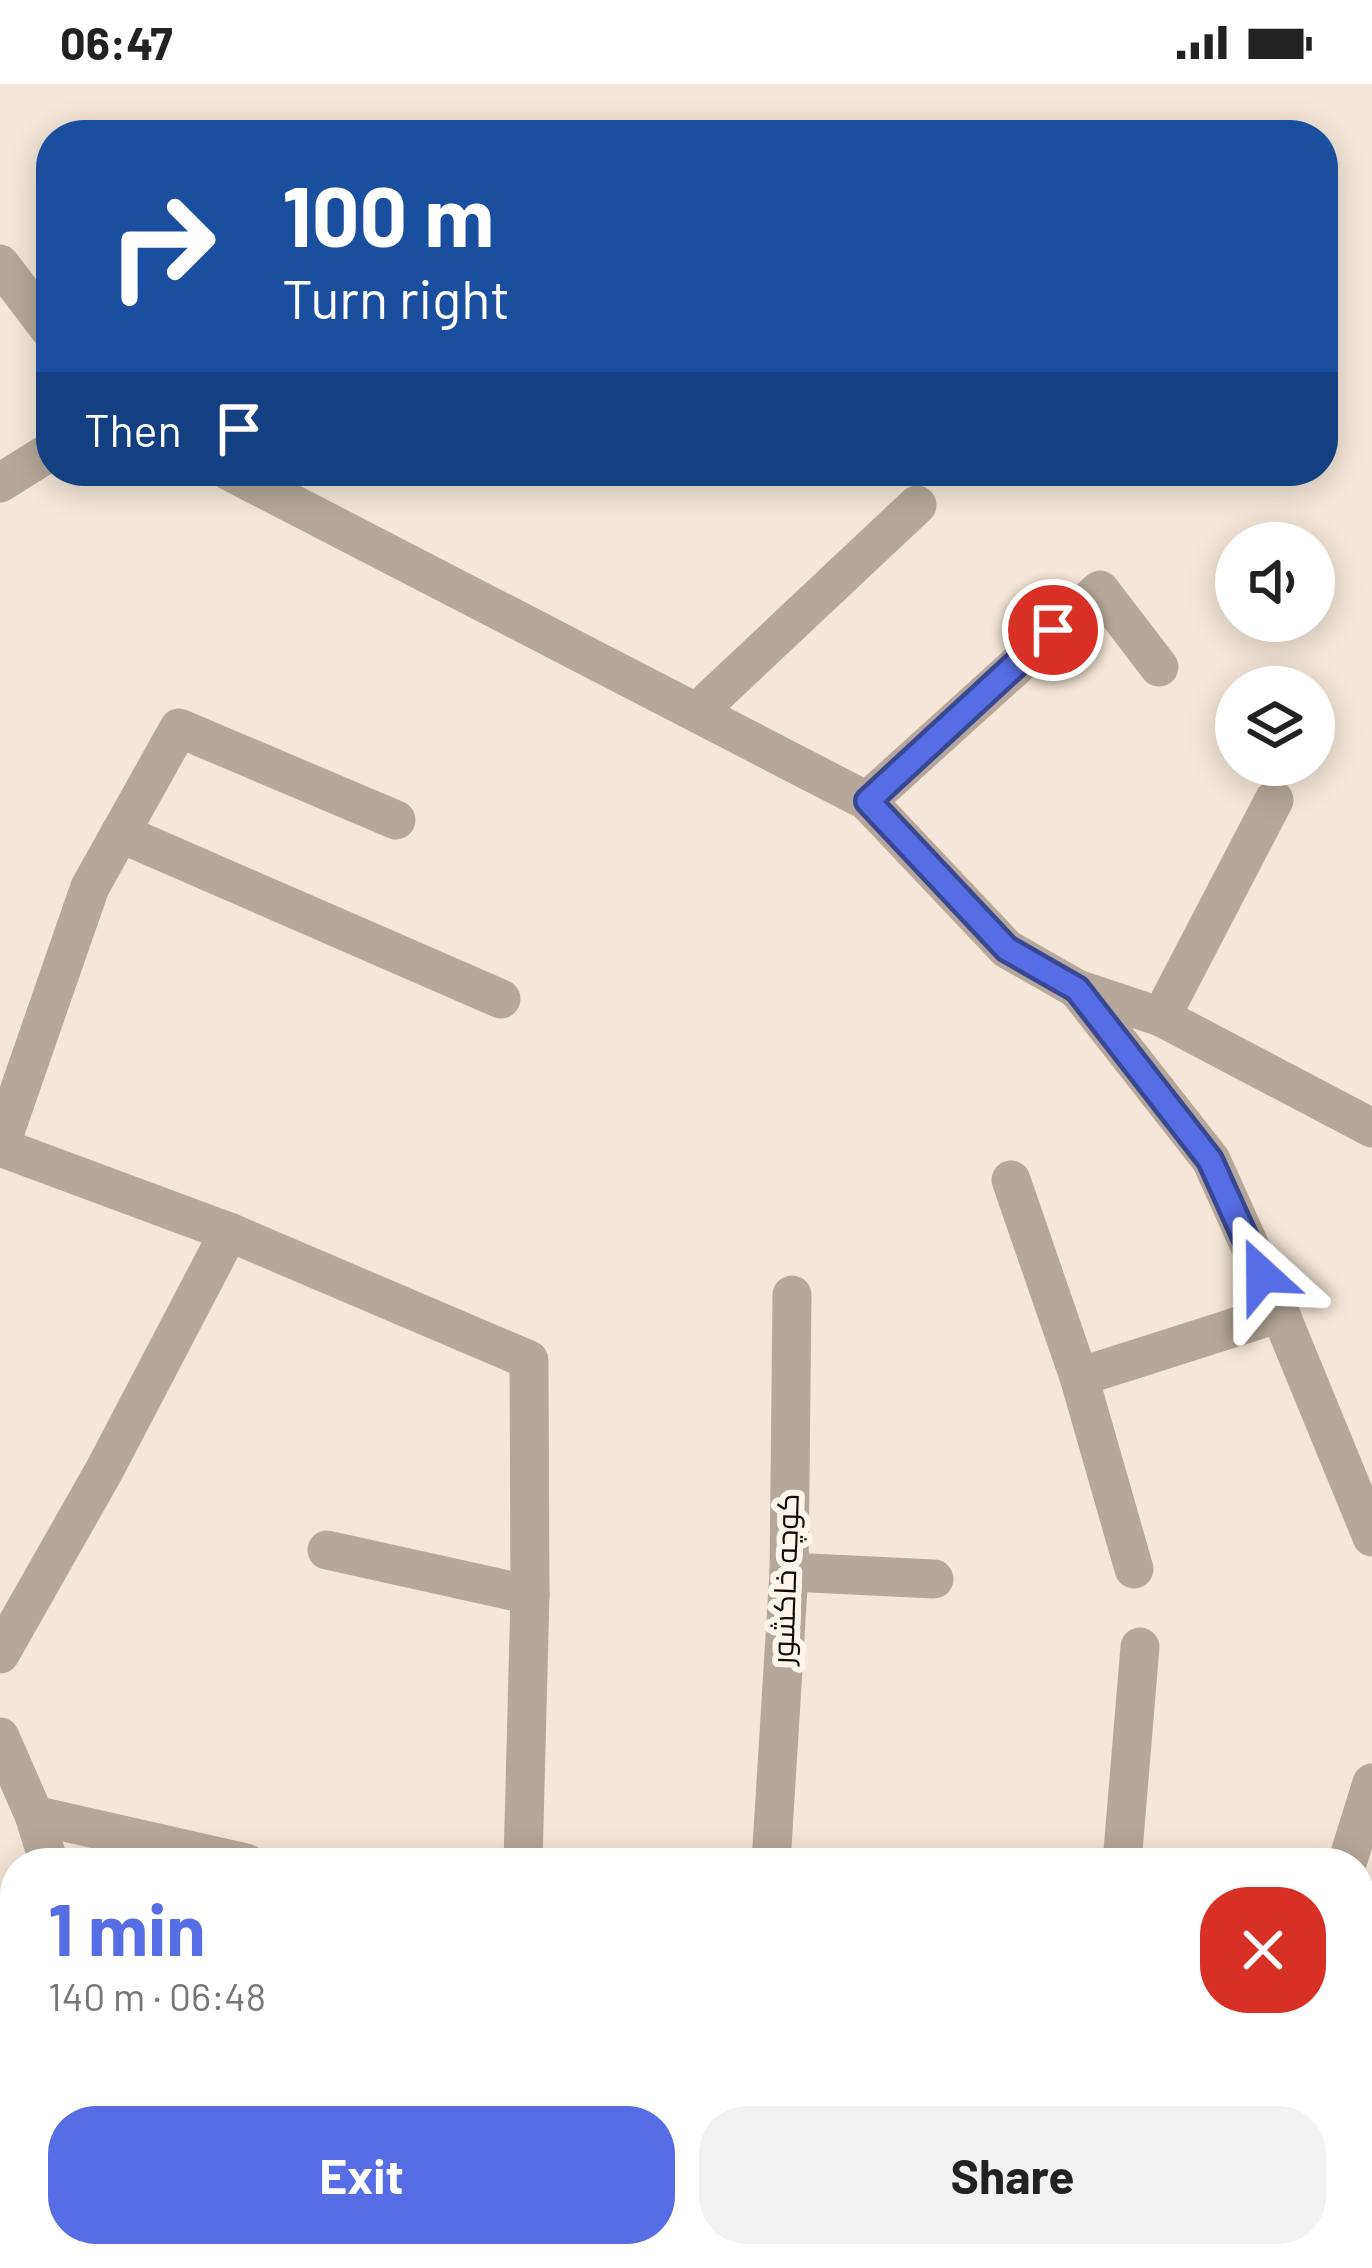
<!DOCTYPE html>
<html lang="en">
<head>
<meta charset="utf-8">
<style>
	body { margin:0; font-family:Barlow,Cairo,sans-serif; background:#f2f2f2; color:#222; height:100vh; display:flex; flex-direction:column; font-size:45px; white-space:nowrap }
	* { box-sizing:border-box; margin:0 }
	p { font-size:39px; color:#767676 }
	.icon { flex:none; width:66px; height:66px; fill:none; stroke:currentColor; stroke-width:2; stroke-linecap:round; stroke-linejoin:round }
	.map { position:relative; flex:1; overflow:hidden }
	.panel { position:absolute; left:0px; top:1764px; width:1374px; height:420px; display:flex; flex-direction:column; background:#fff; border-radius:48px 48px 0 0; box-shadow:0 6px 30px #0003 }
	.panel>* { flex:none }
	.top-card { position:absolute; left:36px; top:36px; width:1302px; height:366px; border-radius:48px; box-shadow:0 6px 30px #0003; background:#1a4fa0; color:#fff; overflow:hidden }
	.buttons { position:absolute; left:1215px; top:438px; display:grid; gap:24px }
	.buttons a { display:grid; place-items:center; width:120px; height:120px; border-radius:50%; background:#fff; box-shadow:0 6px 30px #0003; font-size:60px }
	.pin { position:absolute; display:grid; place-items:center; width:102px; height:102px; color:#fff; margin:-51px; border:6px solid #fff; border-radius:50%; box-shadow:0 3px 12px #0007 }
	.me { position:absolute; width:132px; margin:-66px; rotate:336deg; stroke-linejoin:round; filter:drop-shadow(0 0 9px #0008) }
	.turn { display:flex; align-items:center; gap:42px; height:252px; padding:0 48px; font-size:54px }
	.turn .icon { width:156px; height:156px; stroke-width:2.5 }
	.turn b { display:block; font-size:84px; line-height:102px }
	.then { display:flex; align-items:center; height:114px; padding:0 48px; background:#0003; gap:24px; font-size:45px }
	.round { display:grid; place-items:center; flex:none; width:126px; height:126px; border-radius:48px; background:#f2f2f2 }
	.overview { display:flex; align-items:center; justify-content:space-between; height:204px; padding:0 48px }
	h1 { font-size:72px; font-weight:700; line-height:90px; color:#566de3 }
	.cta { display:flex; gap:24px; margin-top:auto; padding:24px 48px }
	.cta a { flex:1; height:138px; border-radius:48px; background:#566de3; color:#fff; font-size:48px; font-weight:700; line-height:138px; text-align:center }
	.cta a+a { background:#f2f2f2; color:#222 }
	.status { display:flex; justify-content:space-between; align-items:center; height:84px; padding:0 60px; background:#fff; direction:ltr }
	.status svg { height:33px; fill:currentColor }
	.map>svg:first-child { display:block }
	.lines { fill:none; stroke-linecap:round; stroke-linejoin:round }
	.minor { stroke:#b5a89a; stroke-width:39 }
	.route-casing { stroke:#384794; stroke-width:30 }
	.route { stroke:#566de3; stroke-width:21 }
	.labels { text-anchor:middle; stroke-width:12; stroke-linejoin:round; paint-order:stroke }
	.street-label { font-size:30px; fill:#0f0b07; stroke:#fdf5ec }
</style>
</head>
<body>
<div class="status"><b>06:47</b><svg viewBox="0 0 49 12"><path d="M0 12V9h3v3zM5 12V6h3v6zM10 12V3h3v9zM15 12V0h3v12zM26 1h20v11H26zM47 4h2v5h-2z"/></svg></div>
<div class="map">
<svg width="1372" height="2184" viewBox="0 0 1372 2184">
	<rect width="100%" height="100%" fill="#f4e7d9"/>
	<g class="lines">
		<g class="minor">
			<path d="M0,180L51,247"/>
			<path d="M229,387L867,717L1007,865L1077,905L1161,933L1372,1044"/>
			<path d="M0,399L51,367"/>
			<path d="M697,628L917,421"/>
			<path d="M867,717L1100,506L1159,583"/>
			<path d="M120,749L501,915"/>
			<path d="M1077,905L1211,1076L1280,1229L1372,1453"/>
			<path d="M1161,933L1274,716"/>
			<path d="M0,1062L90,803L179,644L396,736"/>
			<path d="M0,1063L229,1148L529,1276L530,1511L523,1779"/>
			<path d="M1011,1096L1079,1293L1134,1485"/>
			<path d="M1079,1293L1280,1229"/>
			<path d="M327,1466L530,1511"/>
			<path d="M789,1488L934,1495"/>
			<path d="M0,1570L105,1385L229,1148"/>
			<path d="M0,1653L34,1731L49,1779"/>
			<path d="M34,1731L246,1779"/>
			<path d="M771,1779L789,1488L792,1211"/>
			<path d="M1122,1779L1140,1563"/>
			<path d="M1347,1779L1372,1699"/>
			<path d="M0,2155L15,2160"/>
			<path d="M47,2169L100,2184"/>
			<path d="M536,2169V2184"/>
			<path d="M879,2184L884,2171L880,2169"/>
			<path d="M1242,2184L1245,2169"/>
		</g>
	</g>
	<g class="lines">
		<g class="route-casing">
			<path id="route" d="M1053,546L868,717L1007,865L1077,905L1210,1076L1262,1191"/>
		</g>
		<use href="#route" class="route"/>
	</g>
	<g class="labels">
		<g class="street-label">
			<text transform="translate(786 1495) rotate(-88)" y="10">کوچه خاکشور</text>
		</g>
	</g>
</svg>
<div class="buttons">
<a><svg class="icon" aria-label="sound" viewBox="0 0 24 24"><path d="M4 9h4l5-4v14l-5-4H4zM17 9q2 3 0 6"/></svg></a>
<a><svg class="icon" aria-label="layers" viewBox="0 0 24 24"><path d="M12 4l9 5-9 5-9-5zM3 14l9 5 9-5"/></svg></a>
</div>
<div class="pin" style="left:1053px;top:546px;background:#d93025"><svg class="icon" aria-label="arrive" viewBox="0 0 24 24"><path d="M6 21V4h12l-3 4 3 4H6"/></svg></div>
<svg class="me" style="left:1262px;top:1191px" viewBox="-20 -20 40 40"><path d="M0-17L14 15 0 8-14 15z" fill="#566de3" stroke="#fff" stroke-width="4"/></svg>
<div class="top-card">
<div class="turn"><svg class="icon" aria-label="right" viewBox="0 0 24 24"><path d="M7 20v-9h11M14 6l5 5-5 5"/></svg><div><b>100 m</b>Turn right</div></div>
<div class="then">Then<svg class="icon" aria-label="arrive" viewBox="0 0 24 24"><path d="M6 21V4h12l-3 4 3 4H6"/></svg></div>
</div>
<section class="panel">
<div class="overview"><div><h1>1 min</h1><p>140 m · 06:48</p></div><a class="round" style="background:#d93025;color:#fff"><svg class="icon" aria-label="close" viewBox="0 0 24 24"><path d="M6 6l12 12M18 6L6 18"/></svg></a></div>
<div class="cta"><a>Exit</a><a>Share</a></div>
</section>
</div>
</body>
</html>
